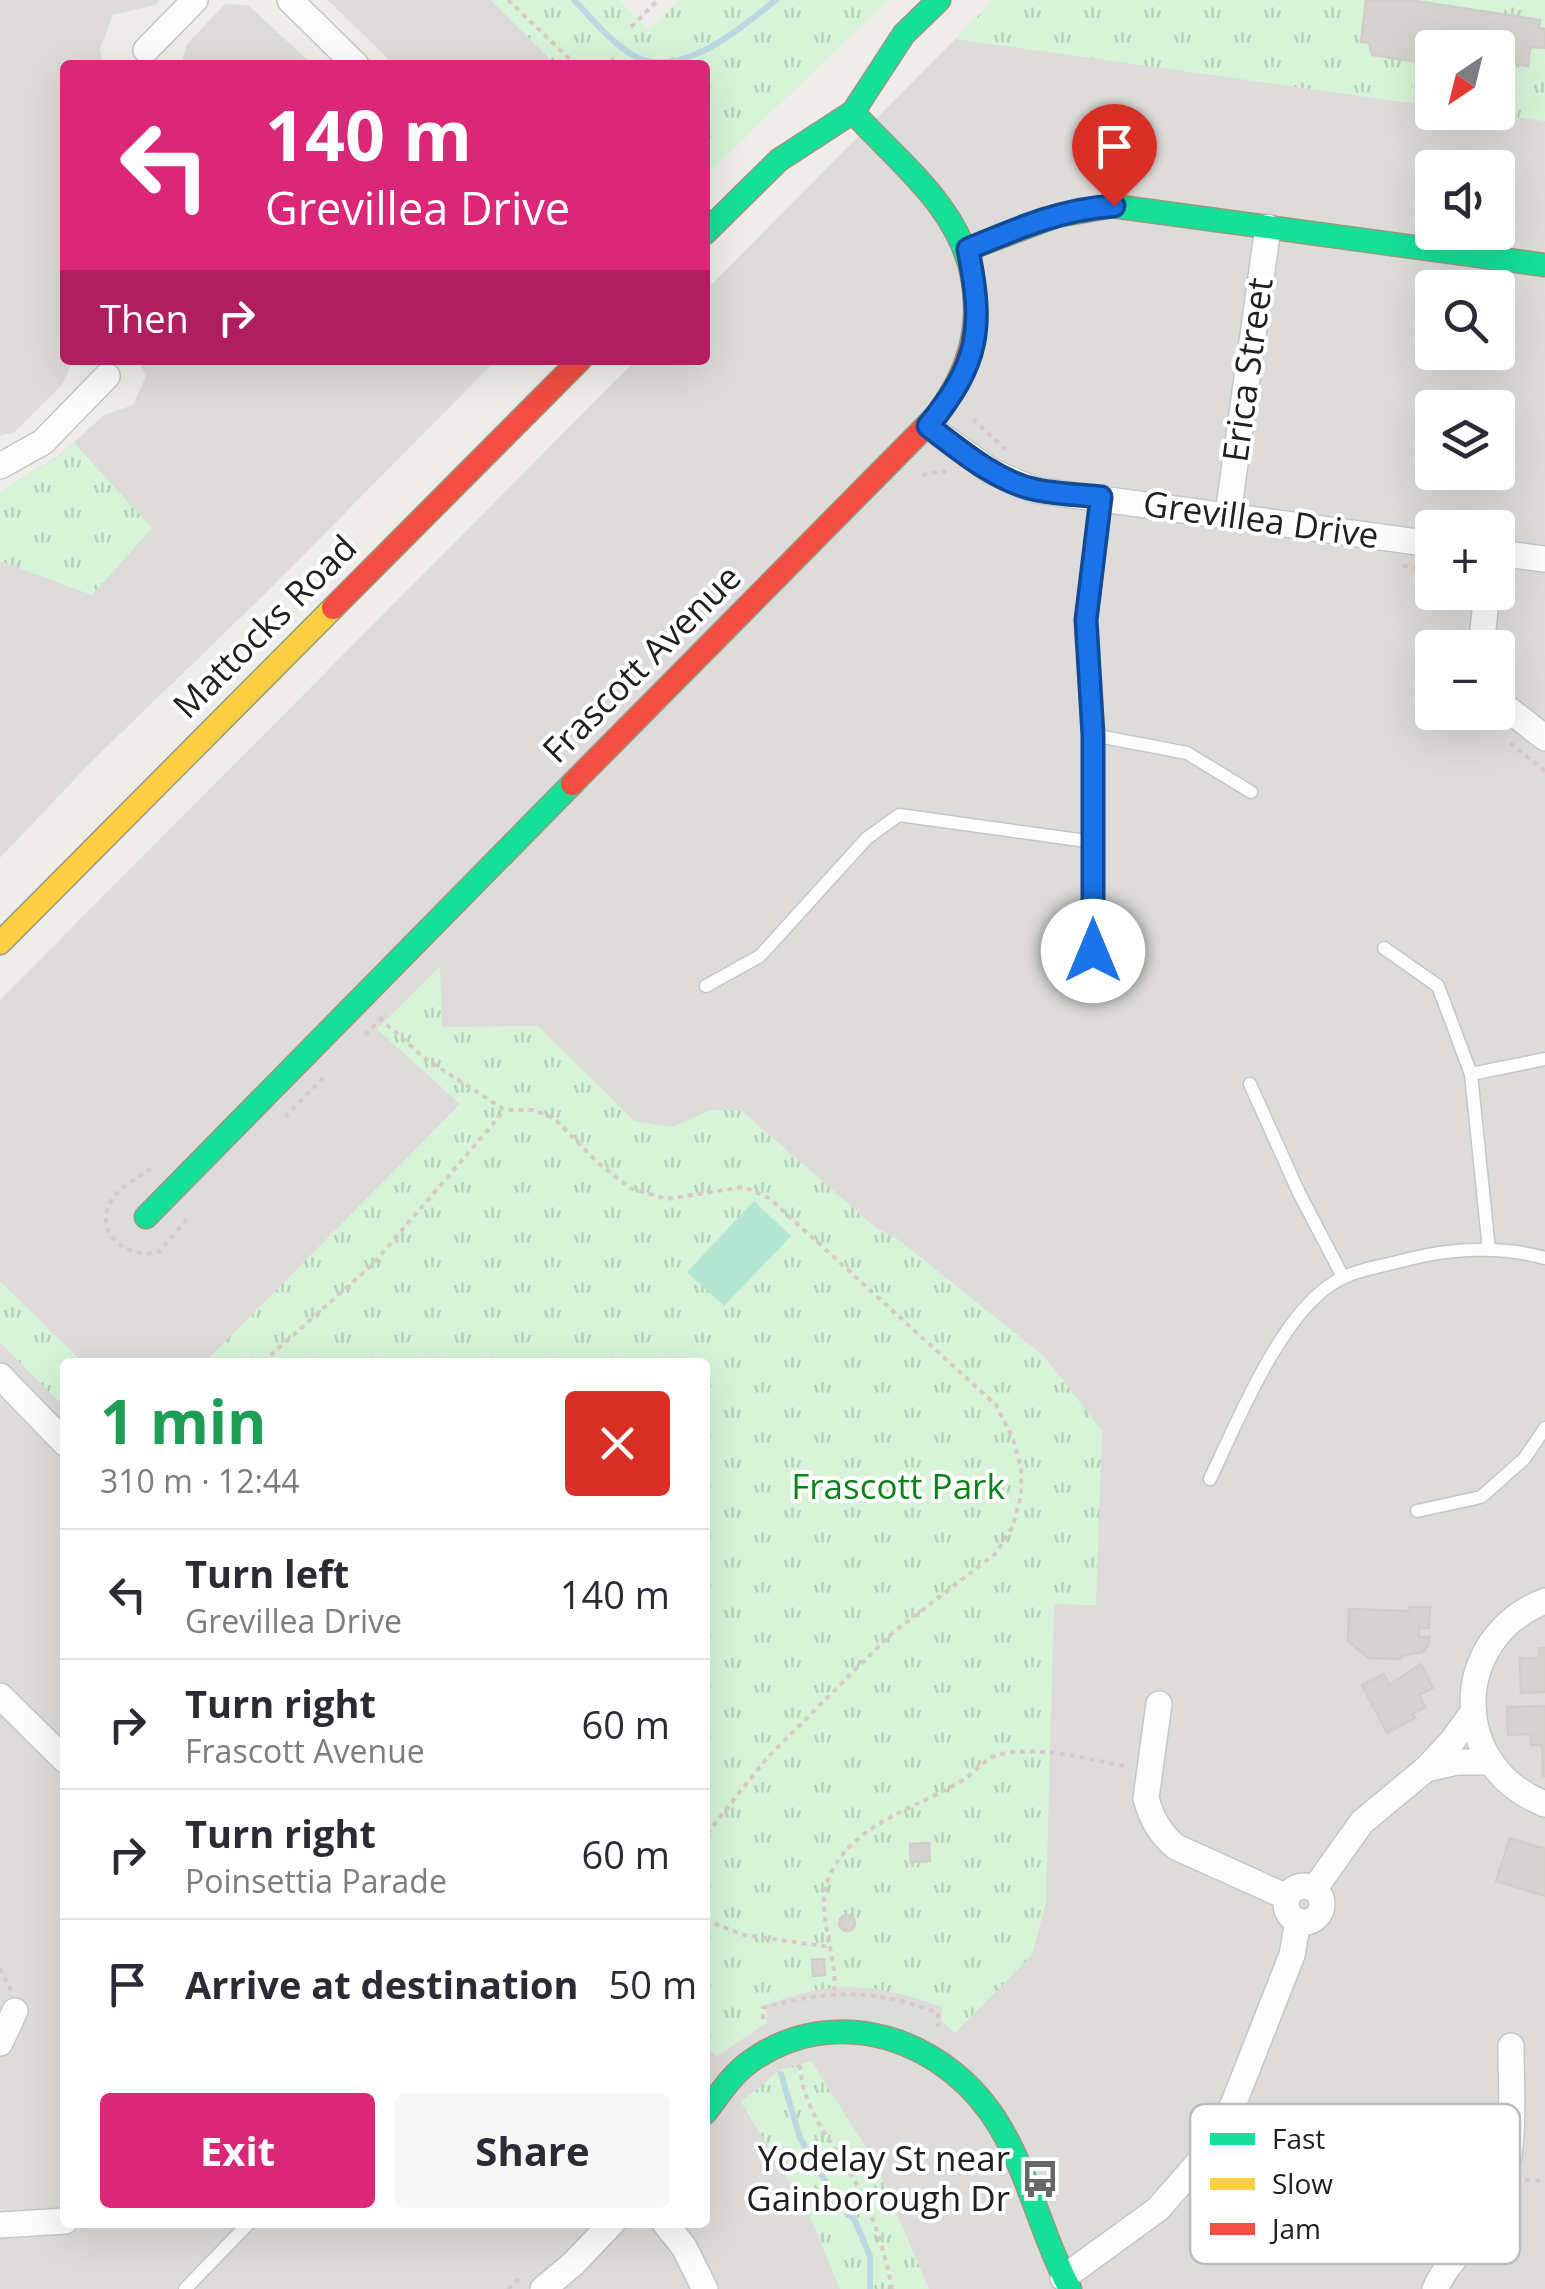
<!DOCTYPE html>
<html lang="en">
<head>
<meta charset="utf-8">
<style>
	body { margin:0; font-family:"Open Sans",sans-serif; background:#f7f7f7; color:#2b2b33; height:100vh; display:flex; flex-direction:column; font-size:38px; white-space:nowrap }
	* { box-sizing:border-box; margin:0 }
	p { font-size:32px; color:#7c7c81 }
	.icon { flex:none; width:55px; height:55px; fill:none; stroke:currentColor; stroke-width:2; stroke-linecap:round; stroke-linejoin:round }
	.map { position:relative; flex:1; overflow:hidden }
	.details { position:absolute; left:60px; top:1358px; width:650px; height:870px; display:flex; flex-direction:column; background:#fff; border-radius:10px; box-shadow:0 10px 40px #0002 }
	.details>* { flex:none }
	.banner { position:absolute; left:60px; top:60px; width:650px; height:305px; border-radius:10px; box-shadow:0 10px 40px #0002; background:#db2777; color:#fff; overflow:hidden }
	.needle { width:65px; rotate:215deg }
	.tools { position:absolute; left:1415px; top:30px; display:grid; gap:20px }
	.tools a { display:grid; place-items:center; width:100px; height:100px; border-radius:10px; background:#fff; box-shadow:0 10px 40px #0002; font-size:50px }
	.pin { position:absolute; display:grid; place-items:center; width:85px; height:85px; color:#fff; margin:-102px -42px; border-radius:50% 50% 50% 0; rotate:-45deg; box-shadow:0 0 10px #0007 }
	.pin .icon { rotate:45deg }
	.me { position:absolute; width:110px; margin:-55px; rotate:0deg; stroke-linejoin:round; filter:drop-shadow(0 0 8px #0008) }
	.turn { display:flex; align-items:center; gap:35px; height:210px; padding:0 40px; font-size:45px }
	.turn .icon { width:130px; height:130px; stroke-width:2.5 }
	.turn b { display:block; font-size:70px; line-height:85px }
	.then { display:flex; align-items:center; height:95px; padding:0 40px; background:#0003; gap:20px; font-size:38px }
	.round { display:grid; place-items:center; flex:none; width:105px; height:105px; border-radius:10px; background:#f7f7f7 }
	.summary { display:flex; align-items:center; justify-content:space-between; height:170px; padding:0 40px }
	h1 { font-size:60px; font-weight:700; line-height:75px; color:#1e9e55 }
	.button { display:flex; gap:20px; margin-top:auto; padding:20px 40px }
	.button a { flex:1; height:115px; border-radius:10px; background:#db2777; color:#fff; font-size:40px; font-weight:700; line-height:115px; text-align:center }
	.button a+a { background:#f7f7f7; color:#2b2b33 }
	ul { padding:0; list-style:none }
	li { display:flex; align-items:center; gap:30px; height:130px; padding:0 40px; border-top:2px solid #e1e1e2 }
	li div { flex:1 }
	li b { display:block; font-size:38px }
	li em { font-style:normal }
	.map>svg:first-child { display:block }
	.residential { fill:#dddcda; fill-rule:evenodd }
	.religious { fill:#dcdcda }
	.park { fill:url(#park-tufts) }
	.pitch { fill:#b4e6d3 }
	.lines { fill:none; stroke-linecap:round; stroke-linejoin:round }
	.stream { stroke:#bcd8e2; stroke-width:6 }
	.building { fill:#d5d3d0; stroke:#d1ceca; stroke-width:2.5 }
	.lane-casing { stroke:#c7c6c5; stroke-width:15 }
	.street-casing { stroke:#c7c6c5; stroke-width:28 }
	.fast-casing { stroke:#959980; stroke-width:25 }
	.slow-casing { stroke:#959980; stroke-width:25 }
	.jam-casing { stroke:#959980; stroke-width:25 }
	.path { stroke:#d7cac8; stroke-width:4; stroke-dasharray:5 5; stroke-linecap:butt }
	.lane { stroke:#fcfcfc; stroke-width:12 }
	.street { stroke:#fcfcfc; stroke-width:25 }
	.fast { stroke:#16e098; stroke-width:22 }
	.slow { stroke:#ffcf43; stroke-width:22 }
	.jam { stroke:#f24e42; stroke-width:22 }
	.route-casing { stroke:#114b97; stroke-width:25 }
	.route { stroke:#1a73e8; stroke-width:18 }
	.labels { text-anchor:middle; stroke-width:8; stroke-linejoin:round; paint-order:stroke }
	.street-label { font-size:35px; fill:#202020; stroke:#fff }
	.park-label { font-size:35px; fill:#0a821a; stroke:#fff }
	.poi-label { font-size:35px; fill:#202020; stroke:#fff; text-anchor:end }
	.key { fill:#fff; stroke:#bcbcbc; stroke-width:2.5 }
	.key-label { font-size:28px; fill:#202020 }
</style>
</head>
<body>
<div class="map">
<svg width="1545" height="2289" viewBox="0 0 1545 2289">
	<defs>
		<pattern id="park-tufts" width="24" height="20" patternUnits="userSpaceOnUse" patternTransform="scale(2.5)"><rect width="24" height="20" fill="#d7f4d8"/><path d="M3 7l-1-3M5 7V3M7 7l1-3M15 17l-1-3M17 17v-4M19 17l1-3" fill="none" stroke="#b8d1b9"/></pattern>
	</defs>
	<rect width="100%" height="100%" fill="#eeede9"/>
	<g class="residential">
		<path d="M0,0H159L155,5L113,15L100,49L103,65H65V360H73L62,385L15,432L0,436Z"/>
		<path d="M328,0H491L556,65H394Z"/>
		<path d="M994,0H1545V2289H0V1000L636,360H705V291ZM1432,48H1498V112H1432ZM1432,168H1498V232H1432ZM1432,288H1498V352H1432ZM1432,408H1498V472H1432ZM1432,528H1498V592H1432ZM1432,648H1498V712H1432ZM65,1362H705V2222H65Z"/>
		<path d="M225,4L248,5L313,65H181L187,44Z"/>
		<path d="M138,360H496L273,586L93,760L0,858V492L61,454L104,415L133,405L146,376Z"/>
	</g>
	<path class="religious" d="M855,1996L909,2006L936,2016L933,2037L771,2034V2011L813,1998Z"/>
	<g class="park">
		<path d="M491,0H619L649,30L680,0H888L705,176V65H556Z"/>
		<path d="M994,0H1545V121L1481,113L1498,112V48H1432V106L955,39Z"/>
		<path d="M74,443L152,528L92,595L0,561V492L61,455Z"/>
		<path d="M440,966L442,1027L538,1026L634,1121L672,1127L711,1110L742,1111L875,1227L899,1240L1045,1357L1102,1431L1096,1605L1054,1604L1046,1902L1032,1955L955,2033L941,2021L942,2007C875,1983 833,1979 766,2005L767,2023L717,2056L705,2044V1362H205L460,1104L377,1029Z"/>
		<path d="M0,1281L82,1362H65V1408L0,1342Z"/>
		<path d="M811,2061L873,2158L929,2289H840L809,2214L741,2102L780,2070Z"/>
	</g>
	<path class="pitch" d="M754,1201L791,1236L724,1306L687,1272Z"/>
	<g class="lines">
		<g class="stream">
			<path d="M574,0C591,18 610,41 631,54C678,84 741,27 776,0"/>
			<path d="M781,2074L800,2138L829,2188L855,2221L870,2256V2289"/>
		</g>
	</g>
	<g class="building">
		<path d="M1366,0H1409L1540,20L1539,28L1545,29V48L1530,47L1528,66L1498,62V48H1432V64L1372,55L1369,43L1361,42Z"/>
		<path d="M1498,70L1505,71L1501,103H1498Z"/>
		<path d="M1409,1607H1430L1429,1628H1419V1637H1429V1644L1423,1652L1401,1656V1659L1368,1658L1348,1641L1349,1609L1409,1611Z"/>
		<path d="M1539,1648H1545V1692L1521,1693L1520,1658H1539Z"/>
		<path d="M1421,1664L1433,1688L1419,1695L1425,1707L1413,1714L1415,1718L1387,1733L1362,1685L1384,1674L1389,1685Z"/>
		<path d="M1545,1706V1776H1543L1542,1745H1531V1734L1508,1735L1507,1707Z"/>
		<path d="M1510,1838L1545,1849V1896L1496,1881Z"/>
		<path d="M929,1843L930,1861L911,1862L910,1844Z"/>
		<circle cx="847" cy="1923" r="8"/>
		<path d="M824,1959L825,1975L813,1976L812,1960Z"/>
	</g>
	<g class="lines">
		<g class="lane-casing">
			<g id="lane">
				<path d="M1093,735L1187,753L1251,792"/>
				<path d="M1384,948L1438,986L1471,1074L1489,1250"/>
				<path d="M1093,951V735L1086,621L1101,497"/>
				<path d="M706,986L760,956L867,838L899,815L1094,842"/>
				<path d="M1471,1074L1545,1059"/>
				<path d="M1250,1084L1299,1193L1343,1277"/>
				<path d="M1210,1479C1238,1421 1283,1306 1342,1278C1362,1268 1388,1265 1409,1259C1452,1248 1502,1246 1545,1258"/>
				<path d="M1417,1511L1481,1497L1524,1459L1545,1428"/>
				<path d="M185,2289L250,2222"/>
			</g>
		</g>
		<g class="street-casing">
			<g id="street">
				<path d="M290,0L356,65"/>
				<path d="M146,50L195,0"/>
				<path d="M928,426L991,471L1035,490L1432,544"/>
				<path d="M0,466L43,442L107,376"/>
				<path d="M1228,514L1268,227"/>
				<path d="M1498,553L1545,559"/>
				<path d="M1481,648L1487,592"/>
				<path d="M1498,701L1545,738"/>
				<path d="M0,1376L65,1443"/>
				<path d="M1545,1601C1449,1639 1449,1767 1545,1804"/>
				<path d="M0,1696L65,1760"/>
				<path d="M1159,1704L1146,1798C1151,1818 1160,1834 1176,1847L1287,1897"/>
				<path d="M1426,1769L1457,1762H1490"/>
				<circle cx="1304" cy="1904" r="18"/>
				<path d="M1315,1888L1362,1822L1426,1769L1453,1740L1473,1712"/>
				<path d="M0,2043L15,2011"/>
				<path d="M664,2222L684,2247L705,2289"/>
				<path d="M0,2225L65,2221"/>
				<path d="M1063,2278L1158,2209L1206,2154L1233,2105L1292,1955L1298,1921"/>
				<path d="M543,2289L573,2264L613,2222"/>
				<path d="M1435,2289C1448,2260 1473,2241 1489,2214C1519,2166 1511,2101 1511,2046"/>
			</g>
		</g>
		<g class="fast-casing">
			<g id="fast">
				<path d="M853,112C899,163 961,208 973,280"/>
				<path d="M705,233L779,160L853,112L904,34L939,0"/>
				<path d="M968,249L1056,216L1113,206L1545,265"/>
				<path d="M146,1217L572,784"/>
				<path d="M705,2113C719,2095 732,2074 751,2061C837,2000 949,2040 1000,2127C1030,2177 1042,2237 1070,2289"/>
			</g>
		</g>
		<g class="slow-casing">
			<path id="slow" d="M0,943L333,608"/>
		</g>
		<g class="jam-casing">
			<g id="jam">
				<path d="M333,608L580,360"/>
				<path d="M572,784L938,414C968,372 981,331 973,280"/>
			</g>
		</g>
		<g class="path">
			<path d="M508,0L576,65"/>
			<path d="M631,27L658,0"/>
			<path d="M973,419L1006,450"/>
			<path d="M922,475L942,471L951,474"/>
			<path d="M1403,566L1432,570"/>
			<path d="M1510,743L1545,771"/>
			<path d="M379,1018L427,1060L505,1110H532L554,1118L597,1162L630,1188L667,1199L744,1187L769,1198L996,1405L1013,1439L1021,1467V1495L1013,1526L995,1554L890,1635L767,1758L705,1836"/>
			<path d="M365,1035L386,1013"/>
			<path d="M285,1117L323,1078"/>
			<path d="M151,1168C139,1178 122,1185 113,1198C90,1232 128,1262 160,1251L188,1218"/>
			<path d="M263,1362L372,1265L505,1110"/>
			<path d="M705,1920L744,1935L830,1947"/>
			<path d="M0,1968L11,1991"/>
			<path d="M834,1991C838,1954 814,1913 829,1877C852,1823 918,1808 963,1780C975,1772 987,1757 1000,1754C1044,1746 1087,1759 1129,1767"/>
			<path d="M763,2019V2008C827,1990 874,1988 938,2013V2027"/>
			<path d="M800,2065C802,2107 828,2136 849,2171C871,2207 884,2247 892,2289"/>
			<path d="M1525,2180L1545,2181"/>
			<path d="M508,2289L523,2275"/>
		</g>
		<use href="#lane" class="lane"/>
		<use href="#street" class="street"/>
		<use href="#fast" class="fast"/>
		<use href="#slow" class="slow"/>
		<use href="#jam" class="jam"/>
	</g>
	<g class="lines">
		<g class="route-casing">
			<path id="route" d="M1093,951V735L1086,620L1101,497C1080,495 1058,494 1037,490C997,482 961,451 928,426C980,362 984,329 968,249C1016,229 1061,209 1114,206"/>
		</g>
		<use href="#route" class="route"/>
	</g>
	<defs>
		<g id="bus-bare" transform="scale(3)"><path d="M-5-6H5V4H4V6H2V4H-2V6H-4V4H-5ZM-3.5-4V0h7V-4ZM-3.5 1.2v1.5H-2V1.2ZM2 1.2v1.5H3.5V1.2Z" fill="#686866" stroke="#fff" stroke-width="2.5" paint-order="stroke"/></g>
	</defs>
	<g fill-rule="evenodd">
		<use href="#bus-bare" x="1040" y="2179"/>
	</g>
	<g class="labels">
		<g class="street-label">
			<text transform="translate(1248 370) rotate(-82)" y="12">Erica Street</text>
			<text transform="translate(1261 520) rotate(8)" y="12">Grevillea Drive</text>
			<text transform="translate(265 627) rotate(-45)" y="12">Mattocks Road</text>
			<text transform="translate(642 664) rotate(-45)" y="12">Frascott Avenue</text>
		</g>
		<g class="park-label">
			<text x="898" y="1499">Frascott Park</text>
		</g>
		<g class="poi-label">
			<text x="1010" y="2171">Yodelay St near<tspan x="1010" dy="40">Gainborough Dr</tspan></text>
		</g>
	</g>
	<rect x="1190" y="2104" width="330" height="160" rx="15" class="key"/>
	<rect x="1210" y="2133" width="45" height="12" fill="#16e098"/>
	<rect x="1210" y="2178" width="45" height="12" fill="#ffcf43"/>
	<rect x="1210" y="2223" width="45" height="12" fill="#f24e42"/>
	<g class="key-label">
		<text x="1272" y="2149">Fast</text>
		<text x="1272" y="2194">Slow</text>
		<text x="1272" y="2239">Jam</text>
	</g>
</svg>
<div class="tools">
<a><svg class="needle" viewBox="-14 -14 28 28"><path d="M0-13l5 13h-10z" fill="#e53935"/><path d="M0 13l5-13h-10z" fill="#7c7c81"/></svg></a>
<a><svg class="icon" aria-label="sound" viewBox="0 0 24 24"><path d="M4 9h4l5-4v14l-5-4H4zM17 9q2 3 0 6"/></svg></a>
<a><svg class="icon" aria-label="search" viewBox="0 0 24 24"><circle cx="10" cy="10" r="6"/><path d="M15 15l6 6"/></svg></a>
<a><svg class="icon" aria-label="layers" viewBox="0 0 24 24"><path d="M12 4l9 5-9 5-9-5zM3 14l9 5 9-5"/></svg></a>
<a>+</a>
<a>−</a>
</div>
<div class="pin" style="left:1114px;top:206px;background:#d93025"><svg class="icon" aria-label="arrive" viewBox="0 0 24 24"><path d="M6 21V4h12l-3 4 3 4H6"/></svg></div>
<svg class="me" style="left:1093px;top:951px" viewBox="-20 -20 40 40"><circle r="19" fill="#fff"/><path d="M0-13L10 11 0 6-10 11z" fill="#1a73e8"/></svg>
<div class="banner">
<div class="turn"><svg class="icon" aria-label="left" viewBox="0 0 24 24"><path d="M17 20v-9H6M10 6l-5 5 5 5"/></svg><div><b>140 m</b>Grevillea Drive</div></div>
<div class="then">Then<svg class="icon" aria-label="right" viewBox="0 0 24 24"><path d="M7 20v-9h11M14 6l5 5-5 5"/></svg></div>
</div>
<section class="details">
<div class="summary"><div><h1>1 min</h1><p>310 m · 12:44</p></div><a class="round" style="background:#d93025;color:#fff"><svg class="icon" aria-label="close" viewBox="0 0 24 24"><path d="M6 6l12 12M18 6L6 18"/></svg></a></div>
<ul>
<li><svg class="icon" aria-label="left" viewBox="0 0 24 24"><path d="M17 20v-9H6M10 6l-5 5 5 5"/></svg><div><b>Turn left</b><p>Grevillea Drive</p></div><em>140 m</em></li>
<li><svg class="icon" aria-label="right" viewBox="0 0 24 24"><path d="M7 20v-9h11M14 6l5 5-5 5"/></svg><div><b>Turn right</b><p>Frascott Avenue</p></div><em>60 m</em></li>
<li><svg class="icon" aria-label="right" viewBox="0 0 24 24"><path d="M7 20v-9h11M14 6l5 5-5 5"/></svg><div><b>Turn right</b><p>Poinsettia Parade</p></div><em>60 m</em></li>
<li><svg class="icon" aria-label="arrive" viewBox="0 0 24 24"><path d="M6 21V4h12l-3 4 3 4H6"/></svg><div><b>Arrive at destination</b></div><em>50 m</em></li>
</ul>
<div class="button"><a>Exit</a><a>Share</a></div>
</section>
</div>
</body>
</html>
